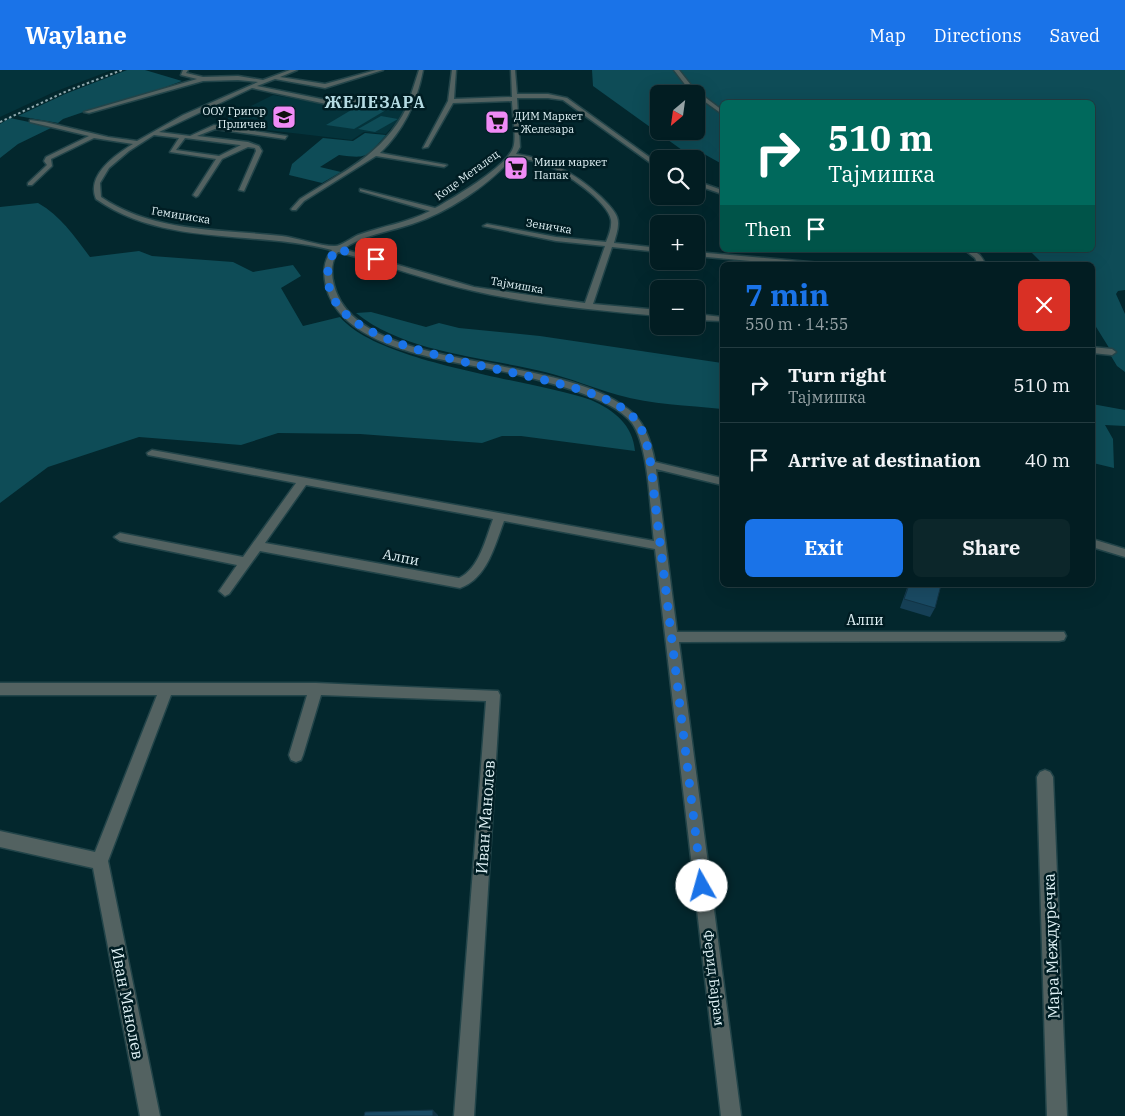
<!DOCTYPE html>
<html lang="en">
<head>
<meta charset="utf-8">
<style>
	body { margin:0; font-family:"IBM Plex Serif",serif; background:#0c262a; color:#f1f3f6; height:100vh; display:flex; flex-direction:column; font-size:19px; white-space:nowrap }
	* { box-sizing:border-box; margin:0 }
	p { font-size:16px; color:#96a2a5 }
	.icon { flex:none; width:28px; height:28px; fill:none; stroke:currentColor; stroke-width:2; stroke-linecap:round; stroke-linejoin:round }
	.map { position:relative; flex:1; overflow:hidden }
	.details { position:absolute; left:720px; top:192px; width:375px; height:325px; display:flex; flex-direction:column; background:#021d22; border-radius:8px; box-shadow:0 5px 20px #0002,0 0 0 1px #233b40 }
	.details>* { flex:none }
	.banner { position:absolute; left:720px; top:30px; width:375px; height:152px; border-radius:8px; box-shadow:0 5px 20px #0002,0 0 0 1px #233b40; background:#00695c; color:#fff; overflow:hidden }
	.needle { width:32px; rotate:209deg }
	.controls { position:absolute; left:650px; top:15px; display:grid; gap:10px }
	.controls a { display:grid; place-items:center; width:55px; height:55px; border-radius:8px; background:#021d22; box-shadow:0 5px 20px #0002,0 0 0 1px #233b40; font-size:25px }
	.pin { position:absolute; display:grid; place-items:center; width:42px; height:42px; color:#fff; margin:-21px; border-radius:10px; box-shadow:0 2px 8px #0006 }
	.me { position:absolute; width:55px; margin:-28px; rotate:353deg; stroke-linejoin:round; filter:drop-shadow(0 0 4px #0008) }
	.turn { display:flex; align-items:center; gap:18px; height:105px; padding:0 25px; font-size:22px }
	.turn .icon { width:65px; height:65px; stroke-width:2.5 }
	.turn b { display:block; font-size:35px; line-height:42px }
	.then { display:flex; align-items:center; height:48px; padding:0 25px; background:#0003; gap:10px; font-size:19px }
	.round { display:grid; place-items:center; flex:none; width:52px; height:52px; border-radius:8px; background:#0c262a }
	.overview { display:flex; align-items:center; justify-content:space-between; height:85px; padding:0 25px }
	h1 { font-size:30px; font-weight:700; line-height:38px; color:#1a73e8 }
	.cta { display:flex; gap:10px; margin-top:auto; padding:10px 25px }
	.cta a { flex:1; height:58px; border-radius:8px; background:#1a73e8; color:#fff; font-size:20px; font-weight:700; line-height:58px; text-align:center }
	.cta a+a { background:#0c262a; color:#f1f3f6 }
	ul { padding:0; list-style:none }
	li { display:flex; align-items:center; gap:15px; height:75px; padding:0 25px; border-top:1px solid #233b40 }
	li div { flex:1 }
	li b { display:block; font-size:19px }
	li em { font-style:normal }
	header { display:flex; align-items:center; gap:30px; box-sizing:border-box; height:70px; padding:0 25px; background:#1a73e8; color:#fff }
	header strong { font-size:24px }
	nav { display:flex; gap:28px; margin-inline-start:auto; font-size:18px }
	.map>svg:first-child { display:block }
	.built { fill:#04333b }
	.green { fill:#0e4c57; fill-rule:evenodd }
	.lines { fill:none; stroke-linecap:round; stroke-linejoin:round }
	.minor-casing { stroke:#224449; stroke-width:3 }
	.minor { fill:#536261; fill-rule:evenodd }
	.rail { stroke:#8fa8ad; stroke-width:2; stroke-dasharray:2.5 2.5; stroke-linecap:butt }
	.wall { fill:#164056 }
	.shaded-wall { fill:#123446 }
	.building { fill:#1a4b64; stroke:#123446 }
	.route { stroke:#1a73e8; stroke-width:9; stroke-dasharray:0 16.2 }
	.labels { text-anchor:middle; stroke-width:5; stroke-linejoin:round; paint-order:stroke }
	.far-poi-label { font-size:11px; fill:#e1f3f7; stroke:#001d23; text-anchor:start }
	.far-street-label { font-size:11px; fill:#e1f3f7; stroke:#001d23 }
	.street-label { font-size:14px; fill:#e1f3f7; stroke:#001d23 }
	.far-district-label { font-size:16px; font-weight:bold; letter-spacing:1px; fill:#b5dbe3; stroke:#001d23 }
	.near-street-label { font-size:16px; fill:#e1f3f7; stroke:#001d23 }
</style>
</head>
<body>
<header>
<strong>Waylane</strong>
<nav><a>Map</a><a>Directions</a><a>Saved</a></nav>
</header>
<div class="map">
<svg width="1125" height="1046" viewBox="0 0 1125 1046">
	<rect width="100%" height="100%" fill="#03272d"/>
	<g class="built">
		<path d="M0,0H112L54,22L0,47Z"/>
		<path d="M273,25L332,35L345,34L407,40L386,64L364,62L352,70L215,54Z"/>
	</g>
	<g class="green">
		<path d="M127,0H145L182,11L128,31L101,36L63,49L58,53L18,46L65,24Z"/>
		<path d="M592,0H1125V220L1118,221L1116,224L1125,244V302L1117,296L1108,281H1111L1093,252L1092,195H1044L1029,180H1092V32H722V94L695,79L682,80L593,16ZM659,24H696V61H659Z"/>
		<path d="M358,36L386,40L354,59L326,55Z"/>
		<path d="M381,46L398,49L375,62L358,59Z"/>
		<path d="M10,48L53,57L18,74L0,88V54Z"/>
		<path d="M365,63L386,65C366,87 369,89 339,85L320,97L341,102L322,113L289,105L292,94L323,68L353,71Z"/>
		<path d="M38,133C61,146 74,166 90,187L139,181L152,186L233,192L253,202L293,195L301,206L281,218L303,256L340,247C380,294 528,309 591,330C614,340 633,355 635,381L521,366H502L482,373L360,364L278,363L241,375L139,367L48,397L0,433V137Z"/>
		<path d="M371,242L426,257L439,253L459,258L540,266L722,293V339C687,335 652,335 618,325C593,318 570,308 545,302C485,287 405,283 356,243Z"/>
		<path d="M1092,334L1125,340V356L1105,355L1113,369L1114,398L1093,393Z"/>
	</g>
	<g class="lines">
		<g class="minor-casing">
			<g id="minor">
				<path d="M183,0H188L186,3L203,7L238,6L263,10L290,0H297L280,7L325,14L376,0H383L325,18L275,9L257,16L331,31L345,29L408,34L419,0H423C417,32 404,60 380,83L447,95L444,97L376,86L304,131L296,140H292L291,139L300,129C342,102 383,85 407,37L345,33L331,35L252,18L159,62L190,66L214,55L287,66L285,69L215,59L197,66L248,72L259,76L262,81L244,121L239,120L256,81L255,78L248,77L222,89L198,126L196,127L193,125L216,89L170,82L179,68L154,65L129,81L109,98L100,113L101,127C154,163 221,159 282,166C298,168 319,176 334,176C340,177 351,168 358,165C382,156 407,153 430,141L360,121V119L435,138L439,136C458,125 506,97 513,78C517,69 512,41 512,31L453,33L428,77L423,78L448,31L452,0H456L454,29L512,27L511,0H515L517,24H548L567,28L659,94V99L563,30L548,28H517L520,77L516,84C549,89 575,103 600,126C606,132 614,139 617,147C620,155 616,165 614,173L659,178V182L612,177L593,234L659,240V246C597,240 534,235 474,221C428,211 384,194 338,182C331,191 331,204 334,215C349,277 458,286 510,298C548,306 593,314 625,337C644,349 651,371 655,392L722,408V415L656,399L677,562H1064L1066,566L1064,570L1059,571L679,572L741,1046H721L655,479L504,451C495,475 487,509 460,518L260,481L229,524L225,526L219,521L237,495L120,471L114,467L120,463L243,487L296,413L148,385L147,383L152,380L654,471C650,441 649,376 632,353C620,338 601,331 584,324C560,315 536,309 511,303C457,291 341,282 326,216C323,203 323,191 332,180C254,160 164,177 96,129C86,105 115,85 133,74L94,68L51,89L52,96L32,115H28V113L47,95L44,91L46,87L89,66L30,52V50L45,52L108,67L137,71L183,45L258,12L238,10L203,11L89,43L84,42L197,9L181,5ZM185,68L240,75H241L219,86L176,80ZM513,87C525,89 536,91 547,95C564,102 608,131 611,150C612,157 609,165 606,172L556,167L487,154L483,156L556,171L605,176L585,233L474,217L343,179C363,165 388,162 412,154C448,142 488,116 513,87ZM306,415L493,449C486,468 479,499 459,508L265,473Z"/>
				<path d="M674,0H679L694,19L722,40V44L690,21Z"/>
				<path d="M696,111L722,120V124L696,115Z"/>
				<path d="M965,180C977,180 981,185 986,195H978L975,188Z"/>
				<path d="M696,182L820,193L824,195H794L696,186Z"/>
				<path d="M696,244L722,247V251L696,250Z"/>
				<path d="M1092,277L1112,279L1116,282L1112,285L1092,283Z"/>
				<path d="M1092,469L1125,479V487L1092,477Z"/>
				<path d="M0,613H316L498,621L500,625L474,1046H454L486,631L321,625L303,685L301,690L296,692L291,690L289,685L307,625H171L108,791L160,1046H140L93,798L0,777V761L95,782L157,625H0Z"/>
				<path d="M1045,700L1050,702L1053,707L1067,1046H1047L1037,707L1040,702Z"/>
			</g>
		</g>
		<use href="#minor" class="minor"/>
		<path class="rail" d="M0,52L67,21L122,0"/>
	</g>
	<path class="wall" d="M908,515H941L935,538L930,547L900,538Z"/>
	<path class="shaded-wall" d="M433,1040L438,1045V1046H433Z"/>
	<g class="building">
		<path d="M909,515H941L935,538L904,529Z"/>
		<path d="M433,1040V1046H364L365,1042Z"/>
	</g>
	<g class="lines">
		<path class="route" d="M376,189L337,179C329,187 327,199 328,210C336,298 570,293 629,343C652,362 651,405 655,432L702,816"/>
	</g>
	<defs>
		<g id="school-square" transform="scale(1.25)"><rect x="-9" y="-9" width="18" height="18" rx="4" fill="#f08bf6" stroke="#001d23"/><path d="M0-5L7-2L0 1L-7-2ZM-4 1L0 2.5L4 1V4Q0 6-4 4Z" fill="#111"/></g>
		<g id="supermarket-square" transform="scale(1.25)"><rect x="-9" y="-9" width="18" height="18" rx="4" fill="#f08bf6" stroke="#001d23"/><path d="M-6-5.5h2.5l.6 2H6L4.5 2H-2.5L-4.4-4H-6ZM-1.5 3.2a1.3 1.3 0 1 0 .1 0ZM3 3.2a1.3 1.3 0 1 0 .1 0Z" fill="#111"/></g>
	</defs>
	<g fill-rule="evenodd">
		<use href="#school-square" x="284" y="47"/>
		<use href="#supermarket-square" x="497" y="52"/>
		<use href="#supermarket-square" x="516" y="98"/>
	</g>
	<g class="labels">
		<g class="far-poi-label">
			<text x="266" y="45" text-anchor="end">ООУ Григор<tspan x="266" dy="13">Прличев</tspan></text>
			<text x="514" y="50">ДИМ Маркет<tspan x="514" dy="13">- Железара</tspan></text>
			<text x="534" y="96">Мини маркет<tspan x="534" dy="13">Папак</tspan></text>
		</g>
		<g class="far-street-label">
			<text transform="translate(467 105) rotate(-36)" y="4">Коце Металец</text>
			<text transform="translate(181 145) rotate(9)" y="4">Гемиџиска</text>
			<text transform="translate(549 156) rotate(9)" y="4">Зеничка</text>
			<text transform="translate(517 215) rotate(10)" y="4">Тајмишка</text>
		</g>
		<g class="street-label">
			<text transform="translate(401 487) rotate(11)" y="5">Алпи</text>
			<text x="865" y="555">Алпи</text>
			<text transform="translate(714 908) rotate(83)" y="5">Ферид Бајрам</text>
		</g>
		<g class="far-district-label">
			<text x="375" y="38">ЖЕЛЕЗАРА</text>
		</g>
		<g class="near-street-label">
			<text transform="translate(485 747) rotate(-86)" y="6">Иван Манолев</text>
			<text transform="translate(1051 876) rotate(-92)" y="6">Мара Междуречка</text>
			<text transform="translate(128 933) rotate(79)" y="6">Иван Манолев</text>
		</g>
	</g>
</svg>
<div class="controls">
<a><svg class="needle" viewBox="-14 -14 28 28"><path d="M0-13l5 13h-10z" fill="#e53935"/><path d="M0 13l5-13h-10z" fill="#96a2a5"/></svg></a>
<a><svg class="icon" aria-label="search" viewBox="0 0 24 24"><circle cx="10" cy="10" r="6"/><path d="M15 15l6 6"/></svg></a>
<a>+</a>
<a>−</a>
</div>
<div class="pin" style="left:376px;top:189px;background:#d93025"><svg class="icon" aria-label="arrive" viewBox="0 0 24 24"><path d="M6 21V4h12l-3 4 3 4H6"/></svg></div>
<svg class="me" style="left:702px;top:816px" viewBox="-20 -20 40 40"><circle r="19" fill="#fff"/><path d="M0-13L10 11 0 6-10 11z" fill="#1a73e8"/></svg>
<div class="banner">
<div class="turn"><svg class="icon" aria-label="right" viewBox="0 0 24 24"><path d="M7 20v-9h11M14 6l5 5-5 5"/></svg><div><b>510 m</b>Тајмишка</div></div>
<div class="then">Then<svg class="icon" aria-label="arrive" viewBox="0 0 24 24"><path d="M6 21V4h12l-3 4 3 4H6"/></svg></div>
</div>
<section class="details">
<div class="overview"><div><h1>7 min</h1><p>550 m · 14:55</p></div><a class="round" style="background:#d93025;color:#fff"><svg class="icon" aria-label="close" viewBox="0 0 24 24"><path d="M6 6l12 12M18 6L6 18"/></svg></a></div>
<ul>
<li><svg class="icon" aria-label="right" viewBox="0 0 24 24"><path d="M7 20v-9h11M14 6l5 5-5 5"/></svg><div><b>Turn right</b><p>Тајмишка</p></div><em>510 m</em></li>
<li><svg class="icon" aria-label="arrive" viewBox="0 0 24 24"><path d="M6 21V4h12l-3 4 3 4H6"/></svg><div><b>Arrive at destination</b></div><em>40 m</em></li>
</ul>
<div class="cta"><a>Exit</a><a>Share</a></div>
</section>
</div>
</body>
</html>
